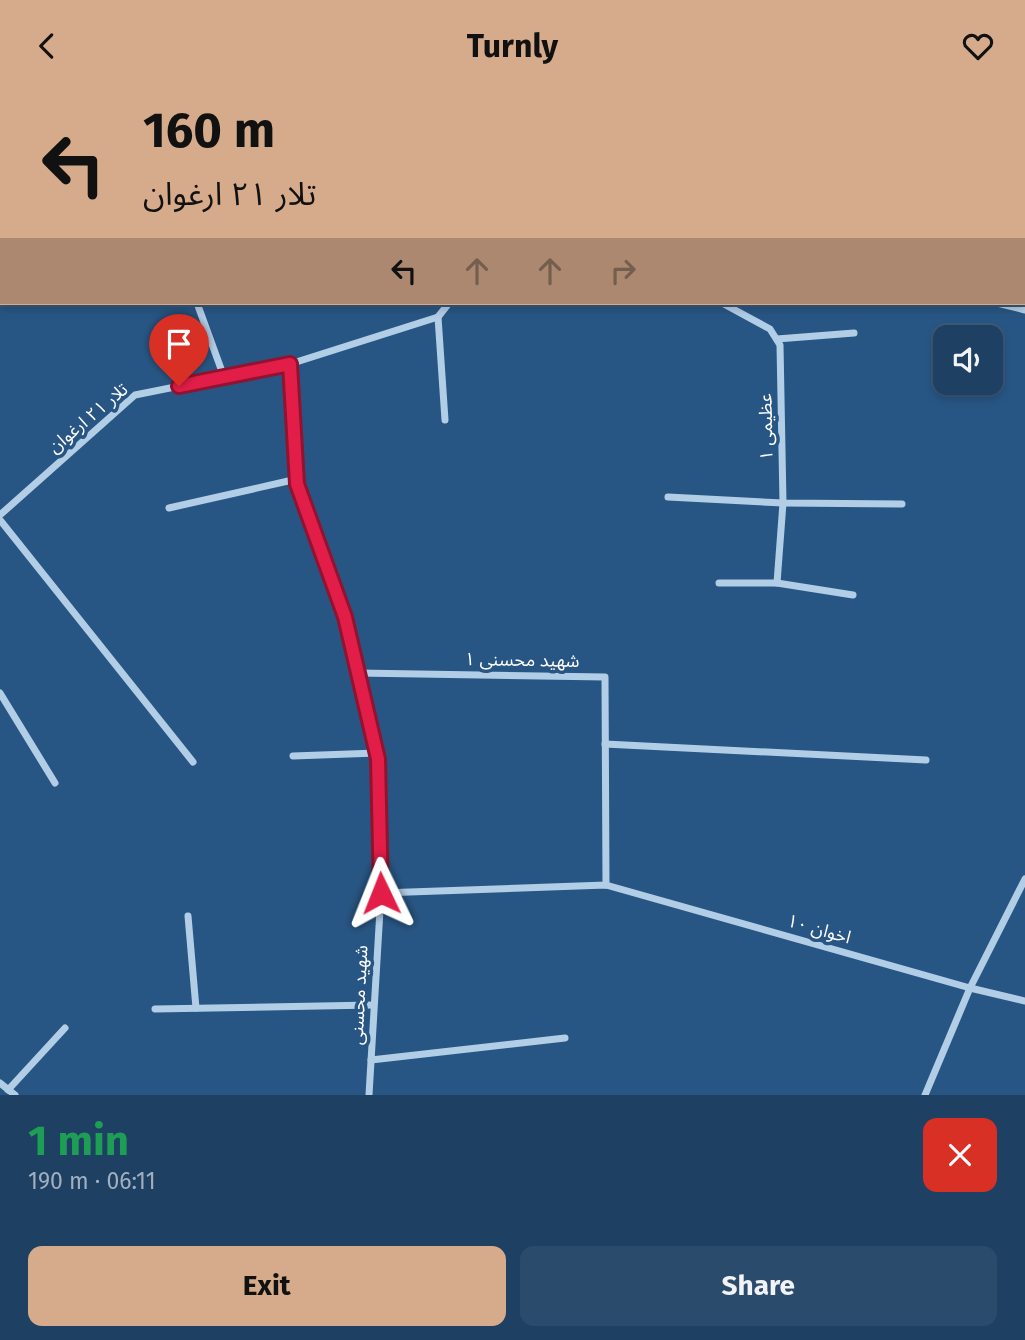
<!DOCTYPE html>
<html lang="en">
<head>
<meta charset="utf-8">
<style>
	body { margin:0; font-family:"Fira Sans","Noto Sans Arabic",sans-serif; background:#2b4b6c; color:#f1f3f6; height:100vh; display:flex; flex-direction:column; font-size:26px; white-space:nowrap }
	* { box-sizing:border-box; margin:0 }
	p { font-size:23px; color:#a1afbe }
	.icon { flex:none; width:38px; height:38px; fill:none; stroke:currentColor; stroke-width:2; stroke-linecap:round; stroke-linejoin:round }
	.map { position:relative; height:1004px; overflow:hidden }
	.drawer { display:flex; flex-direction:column; background:#1e4063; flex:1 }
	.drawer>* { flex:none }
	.guide { position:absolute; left:0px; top:0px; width:1026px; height:214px; box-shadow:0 4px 10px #0003,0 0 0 2px #3c5978; background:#d6ab8b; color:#111; overflow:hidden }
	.fabs { position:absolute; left:933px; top:234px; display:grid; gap:14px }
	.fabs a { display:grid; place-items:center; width:70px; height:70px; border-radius:14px; background:#1e4063; box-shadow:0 4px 10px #0003,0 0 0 2px #3c5978; font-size:35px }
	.pin { position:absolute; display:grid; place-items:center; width:60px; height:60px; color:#fff; margin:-72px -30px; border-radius:50% 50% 50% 0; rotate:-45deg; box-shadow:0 0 7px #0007 }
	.pin .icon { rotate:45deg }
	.me { position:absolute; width:77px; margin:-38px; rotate:358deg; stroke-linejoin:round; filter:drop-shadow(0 0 5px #0008) }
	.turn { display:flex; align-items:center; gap:24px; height:147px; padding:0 28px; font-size:32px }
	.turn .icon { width:91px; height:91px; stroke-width:2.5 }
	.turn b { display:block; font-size:49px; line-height:60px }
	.lanes { display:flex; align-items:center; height:66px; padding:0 28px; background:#0003; justify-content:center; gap:35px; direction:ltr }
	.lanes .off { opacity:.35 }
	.round { display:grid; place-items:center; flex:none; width:74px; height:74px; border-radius:14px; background:#2b4b6c }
	.headline { display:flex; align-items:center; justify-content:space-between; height:119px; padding:0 28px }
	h1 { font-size:42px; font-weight:700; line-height:52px; color:#1e9e55 }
	.action { display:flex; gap:14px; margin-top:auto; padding:14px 28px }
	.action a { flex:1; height:80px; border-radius:14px; background:#d6ab8b; color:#111; font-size:28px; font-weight:700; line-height:80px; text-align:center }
	.action a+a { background:#2b4b6c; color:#f1f3f6 }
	header { display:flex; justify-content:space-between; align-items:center; height:91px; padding:0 28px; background:#d6ab8b; color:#111; font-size:32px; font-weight:700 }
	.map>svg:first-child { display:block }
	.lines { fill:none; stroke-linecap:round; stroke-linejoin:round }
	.street { stroke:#b2cee7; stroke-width:7 }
	.route-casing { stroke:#92132f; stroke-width:18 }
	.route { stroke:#e11d48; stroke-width:12 }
	.labels { text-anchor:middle; stroke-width:7; stroke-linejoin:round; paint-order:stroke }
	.street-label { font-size:18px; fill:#fff; stroke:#285684 }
</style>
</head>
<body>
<header><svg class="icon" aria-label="back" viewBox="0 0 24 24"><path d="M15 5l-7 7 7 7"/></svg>Turnly<svg class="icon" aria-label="heart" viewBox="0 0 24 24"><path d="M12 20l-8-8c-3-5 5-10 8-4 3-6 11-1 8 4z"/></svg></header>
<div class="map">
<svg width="1025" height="1004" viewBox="0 0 1025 1004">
	<rect width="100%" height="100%" fill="#285684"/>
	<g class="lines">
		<g class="street">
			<path d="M397,0L402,2"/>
			<path d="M605,2L606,0"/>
			<path d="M0,168L2,167"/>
			<path d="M197,212L224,286"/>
			<path d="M722,212L770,238L780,254L783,412L777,492"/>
			<path d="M997,212L1025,219"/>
			<path d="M438,226L445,329"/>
			<path d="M777,248L854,242"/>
			<path d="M290,273L297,393L345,525L378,668L381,802L369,1004"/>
			<path d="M668,406L783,412L902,413"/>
			<path d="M169,417L297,388"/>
			<path d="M0,424L135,304L290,273L438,226L449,212"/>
			<path d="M0,429L193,671"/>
			<path d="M719,492H777L853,504"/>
			<path d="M358,582L605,586L606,794"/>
			<path d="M0,602L55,692"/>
			<path d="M605,653L926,669"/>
			<path d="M293,665L377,662"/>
			<path d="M381,802L606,794L970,897L1025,910"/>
			<path d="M188,825L196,917"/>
			<path d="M155,918L373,914"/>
			<path d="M371,969L565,947"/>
			<path d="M0,992L15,1004"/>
			<path d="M8,999L65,937"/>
			<path d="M925,1004L970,897L1025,788"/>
		</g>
	</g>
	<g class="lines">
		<g class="route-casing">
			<path id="route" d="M179,295L290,273L297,393L345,526L378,668L381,802"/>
		</g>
		<use href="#route" class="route"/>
	</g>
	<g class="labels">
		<g class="street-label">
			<text transform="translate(88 327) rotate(-40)" y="6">تلار ۲۱ ارغوان</text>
			<text transform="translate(766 336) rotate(-91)" y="6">عظیمی ۱</text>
			<text transform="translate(522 569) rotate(1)" y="6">شهید محسنی ۱</text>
			<text transform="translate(819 838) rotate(16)" y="6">اخوان ۱۰</text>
			<text transform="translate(359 904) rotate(-87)" y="6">شهید محسنی</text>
		</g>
	</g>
</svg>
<div class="fabs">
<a><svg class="icon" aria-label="sound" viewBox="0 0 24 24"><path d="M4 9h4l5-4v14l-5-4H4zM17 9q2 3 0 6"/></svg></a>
</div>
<div class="pin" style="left:179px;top:295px;background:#d93025"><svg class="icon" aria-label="arrive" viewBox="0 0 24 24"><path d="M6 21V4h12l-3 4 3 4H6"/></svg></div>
<svg class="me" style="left:381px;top:802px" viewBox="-20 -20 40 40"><path d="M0-17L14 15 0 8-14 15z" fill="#e11d48" stroke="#fff" stroke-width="4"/></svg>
<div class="guide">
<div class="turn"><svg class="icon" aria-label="left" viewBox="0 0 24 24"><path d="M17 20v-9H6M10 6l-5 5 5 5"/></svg><div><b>160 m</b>تلار ۲۱ ارغوان</div></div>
<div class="lanes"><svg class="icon" aria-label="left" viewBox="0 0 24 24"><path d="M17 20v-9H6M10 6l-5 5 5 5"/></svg><svg class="icon off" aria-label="ahead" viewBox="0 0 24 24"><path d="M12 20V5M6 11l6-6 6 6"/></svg><svg class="icon off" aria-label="ahead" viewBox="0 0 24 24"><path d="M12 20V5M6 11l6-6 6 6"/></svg><svg class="icon off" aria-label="right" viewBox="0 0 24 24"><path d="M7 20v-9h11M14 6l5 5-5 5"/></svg></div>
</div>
</div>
<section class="drawer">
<div class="headline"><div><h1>1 min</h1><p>190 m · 06:11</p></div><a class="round" style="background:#d93025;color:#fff"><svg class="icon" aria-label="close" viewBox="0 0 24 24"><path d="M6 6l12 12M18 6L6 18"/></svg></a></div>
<div class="action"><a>Exit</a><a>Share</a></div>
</section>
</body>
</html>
